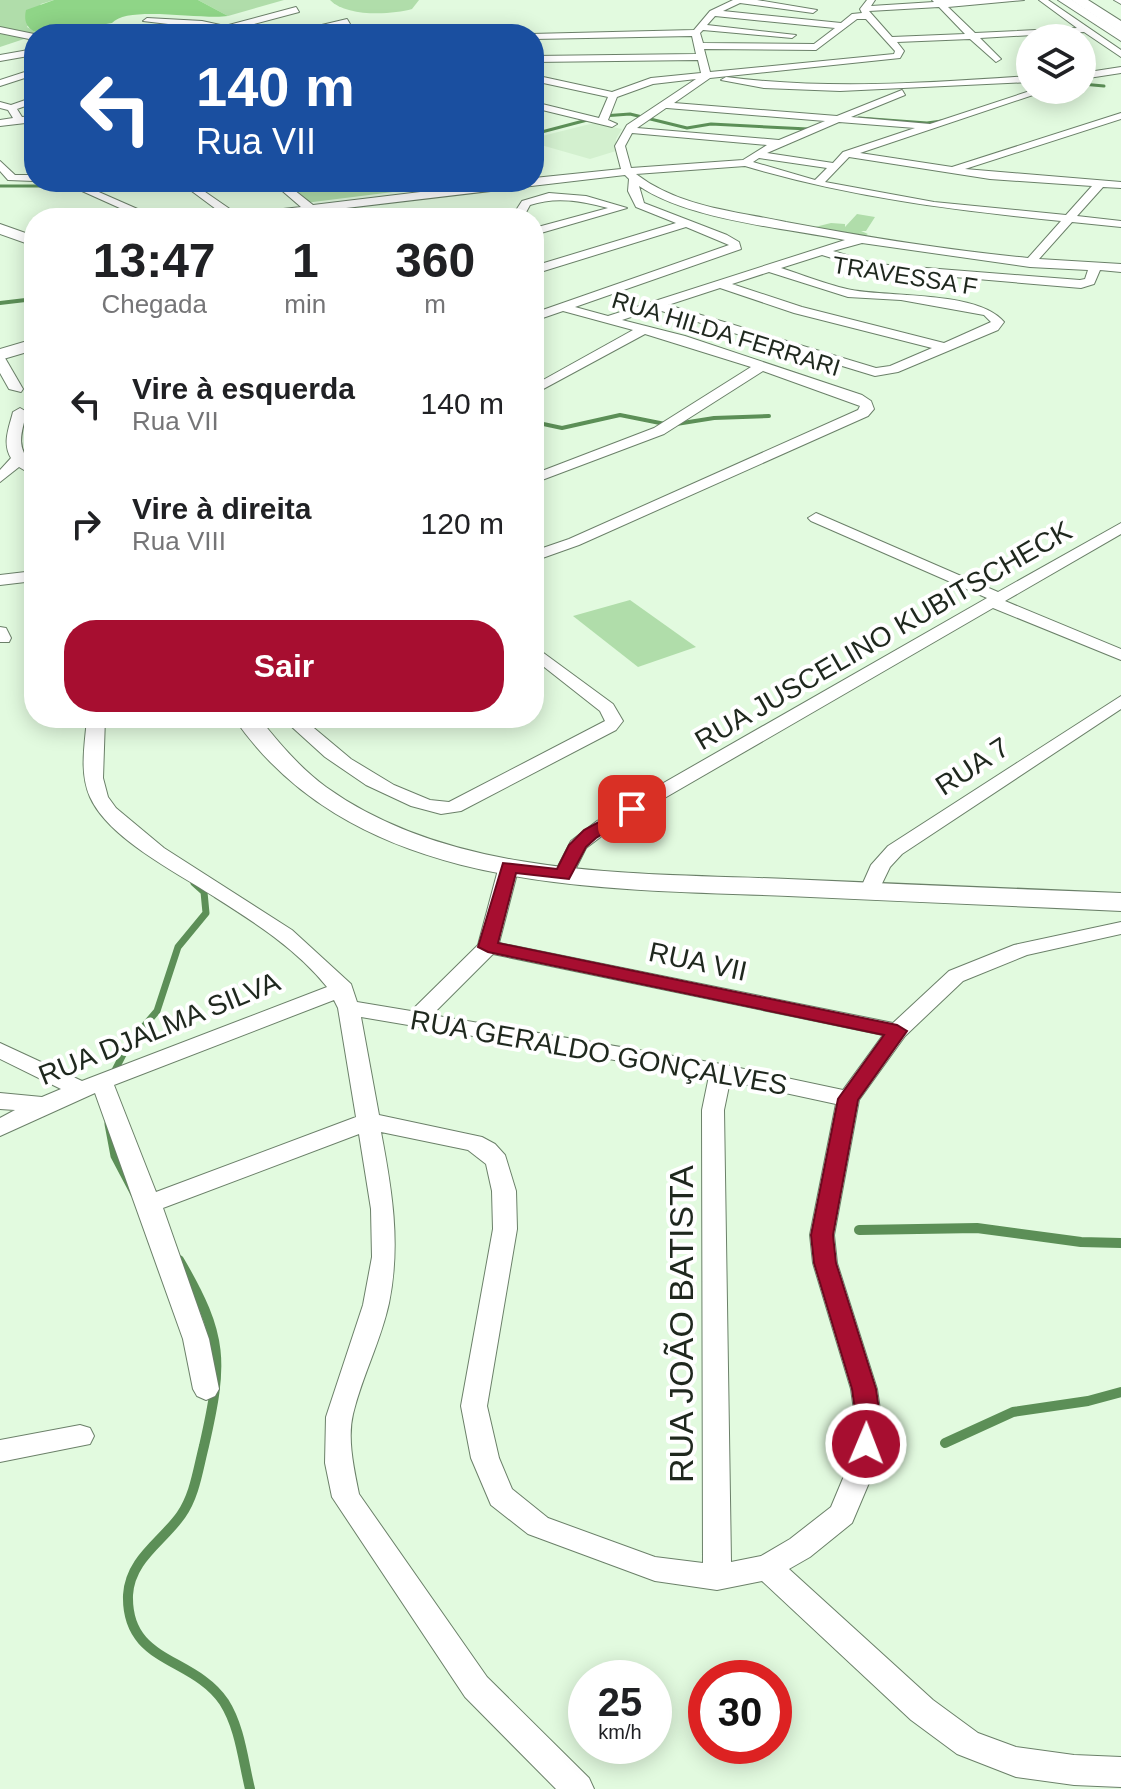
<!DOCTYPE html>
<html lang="pt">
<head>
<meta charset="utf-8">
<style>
	body { margin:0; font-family:Arial,sans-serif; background:#f6f6f6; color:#202124; height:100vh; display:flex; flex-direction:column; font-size:30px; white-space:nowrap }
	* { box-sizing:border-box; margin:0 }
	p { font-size:26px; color:#757577 }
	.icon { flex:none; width:44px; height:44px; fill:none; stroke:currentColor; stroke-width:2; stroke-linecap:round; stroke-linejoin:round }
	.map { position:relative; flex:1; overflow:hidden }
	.sheet { position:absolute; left:24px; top:208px; width:520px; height:520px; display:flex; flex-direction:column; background:#fff; border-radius:32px; box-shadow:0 4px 20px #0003 }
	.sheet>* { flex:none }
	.banner { position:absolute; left:24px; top:24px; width:520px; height:168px; border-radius:32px; box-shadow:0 4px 20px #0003; background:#1a4fa0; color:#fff; overflow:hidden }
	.fabs { position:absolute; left:1016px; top:24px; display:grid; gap:16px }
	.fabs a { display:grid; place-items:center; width:80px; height:80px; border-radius:50%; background:#fff; box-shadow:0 4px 20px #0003; font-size:40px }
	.speed { position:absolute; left:568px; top:1660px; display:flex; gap:16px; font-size:40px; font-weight:700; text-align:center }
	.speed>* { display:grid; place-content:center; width:104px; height:104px; border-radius:50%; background:#fff; box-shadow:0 4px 20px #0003; line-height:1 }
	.speed small { font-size:20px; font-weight:400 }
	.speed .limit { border:12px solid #d22; background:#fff; color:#111 }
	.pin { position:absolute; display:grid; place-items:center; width:68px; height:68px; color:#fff; margin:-34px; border-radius:16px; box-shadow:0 4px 12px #0006 }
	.me { position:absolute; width:88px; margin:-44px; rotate:1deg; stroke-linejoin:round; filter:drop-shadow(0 0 6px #0008) }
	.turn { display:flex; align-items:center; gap:28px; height:168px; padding:0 40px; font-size:36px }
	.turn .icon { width:104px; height:104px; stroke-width:2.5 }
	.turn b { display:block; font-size:56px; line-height:68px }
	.eta { display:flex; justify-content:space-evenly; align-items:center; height:136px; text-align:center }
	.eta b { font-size:48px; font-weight:700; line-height:56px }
	.action { display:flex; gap:16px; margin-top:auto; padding:16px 40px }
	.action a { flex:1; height:92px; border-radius:32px; background:#a70e30; color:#fff; font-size:32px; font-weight:700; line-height:92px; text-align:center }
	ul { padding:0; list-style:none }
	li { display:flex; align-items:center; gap:24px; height:120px; padding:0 40px }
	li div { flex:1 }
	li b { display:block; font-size:30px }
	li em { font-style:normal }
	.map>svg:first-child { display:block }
	.built { fill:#d3f0cf }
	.green { fill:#b0ddaa }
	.forest { fill:#8fd587 }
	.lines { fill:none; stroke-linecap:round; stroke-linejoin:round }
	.stream-far3 { stroke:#5c8f57; stroke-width:3 }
	.stream-far2 { stroke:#5c8f57; stroke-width:4 }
	.stream-far1 { stroke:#5c8f57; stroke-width:7 }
	.stream { stroke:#5c8f57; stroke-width:10 }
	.street-casing { stroke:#6b8069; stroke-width:2 }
	.secondary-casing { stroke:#6b8069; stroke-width:2 }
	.highway-casing { stroke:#6b8069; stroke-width:2 }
	.street { fill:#fff; fill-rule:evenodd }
	.secondary { fill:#fff; fill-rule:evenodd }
	.highway { fill:#fff; fill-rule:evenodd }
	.route { fill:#a70e30; stroke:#6d091f; stroke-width:2 }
	.labels { text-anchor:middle; stroke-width:8; stroke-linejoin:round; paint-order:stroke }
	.far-street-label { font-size:24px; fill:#1f281e; stroke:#fff }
	.street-label { font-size:28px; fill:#1f281e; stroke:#fff }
	.near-street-label { font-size:34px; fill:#1f281e; stroke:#fff }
</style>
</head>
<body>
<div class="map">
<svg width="1121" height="1789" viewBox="0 0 1121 1789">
	<rect width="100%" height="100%" fill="#e2fadf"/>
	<path class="built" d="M594,123L622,129L616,139V151L590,159L534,143V138Z"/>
	<g class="green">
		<path d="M0,0H54L41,4L27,27L39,34L0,47Z"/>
		<path d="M198,0H284L228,16Z"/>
		<path d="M330,0H419L412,9C391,15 346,17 330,0Z"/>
		<path d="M286,182H473L305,203Z"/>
		<path d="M857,214L875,217L866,231H861L868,234L861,238L815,227L831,223L845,224V227Z"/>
		<path d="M630,600L696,647L638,667L573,616Z"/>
	</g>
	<path class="forest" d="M54,0H198L228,16C202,20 127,5 112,23L48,34C33,34 22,27 26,10Z"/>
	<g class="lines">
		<g class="stream-far3">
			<path d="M1082,84L1104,86"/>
			<path d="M603,116L630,114L687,128L711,124L808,129"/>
			<path d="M859,118L927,123L942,121"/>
			<path d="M534,134L591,119"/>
			<path d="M0,186H96L110,182"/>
		</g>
		<g class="stream-far2">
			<path d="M0,303L34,299"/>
			<path d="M534,422L562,428L620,415L670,425L714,418L769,416"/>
		</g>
		<g class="stream-far1">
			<path d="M113,1074L128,1045L157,1011L178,947L206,913L204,892L194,883"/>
			<path d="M108,1124L114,1156L134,1194"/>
		</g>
		<g class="stream">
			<path d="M859,1230L977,1228L1081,1242L1121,1243"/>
			<path d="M179,1260C224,1337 223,1362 204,1446C198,1469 195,1495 181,1515C162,1542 130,1559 128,1595C126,1664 193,1656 224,1702C240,1727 243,1760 250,1789"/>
			<path d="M945,1443L1013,1412L1088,1401L1121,1392"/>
		</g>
		<g class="street-casing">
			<g id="street">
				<path d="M733,0H757L817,10L813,13L740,3L723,11L841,23L852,14L862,13L860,9L867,0H875L871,6L934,2L932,0H1024L948,7L975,33L1077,28L1039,0H1048L1121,50V57L1084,32L980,38L1001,59L996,62L970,39L897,42L904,51L900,58L710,78L674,103L837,116L902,90L905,95L851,117L930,124L1033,90H1048L860,153L952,167L1121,113V119L965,169L1121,182V188L1103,187L1077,216L1121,221V227L1072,222L1039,259L1121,264V272L1100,270L1094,284L1081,288L884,271L888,277L882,281L871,270L822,255L781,268C803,275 825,284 847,289C886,298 978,290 1004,322L998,330L898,372L875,376L655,309L622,320L685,336L862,395L871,401L874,409L868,416L579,545L534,561V551L569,539L858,410L860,406L763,371L664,434L534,483V474L654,428L751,367L645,334L534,394V385L633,330L563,311L534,321V313L729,245L686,227L534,274V266L676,223L636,207L628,191L629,179L625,175L262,218H228L189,189L198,187L237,214L301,207L272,182H284L313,205L503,182H534V178L621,169L615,146L627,125L696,79L653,84L617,97L608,120L617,124L612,127L534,108V102L599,118L608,97L534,81V75L612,92L651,78L701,73L698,60L534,62V56L696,54L692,36L534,39L531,34L694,30L710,11ZM939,7L965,34L892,37L869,11ZM715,16L835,28L814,44L703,43L700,33L703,30L792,38L796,35L707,25ZM857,19H866L895,51L894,54L710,72L704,49L816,50ZM666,108H667L825,121L779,140L637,128ZM839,122L915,128L843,152L833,163L767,153ZM632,133L767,145L743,160L631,168L625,146ZM849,157L990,179L1092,186L1066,215L934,202L825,182ZM759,158L827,168L815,180L753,162ZM745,166C849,197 953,210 1061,221L1028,258C946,250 866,237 786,222C734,211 679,207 636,174ZM639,186C689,220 784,228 845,240L608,316L575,307L741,249L739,242L727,235L644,203ZM862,243L1030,267L1088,270L1085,279L1080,280L876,264L833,251ZM769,272L848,297L901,300L984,315L991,322L944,343L802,307L732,284ZM720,288L794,313L932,348L890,366L876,368L668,305Z"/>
				<path d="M296,7L299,12L235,29L252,34L143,21L147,18L202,21L225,26Z"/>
				<path d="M347,19L350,24L301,34H284Z"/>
				<path d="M0,27L34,34V40L0,33Z"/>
				<path d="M34,49V55L0,61V55Z"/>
				<path d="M1121,67V73L1082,79V73Z"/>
				<path d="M34,69V75L0,86V80Z"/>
				<path d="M1030,76V82L840,91L764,88L721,80L726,77C828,90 928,83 1030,76Z"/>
				<path d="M34,97V103L17,109L22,117L34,116V122L0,126V120L13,118L8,110L0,108V102L11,105Z"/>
				<path d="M0,161L15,175H34V181L8,180L0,171Z"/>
				<path d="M62,182H76L158,218H142Z"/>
				<path d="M549,193L586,196L627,208L534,235V228L608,208C582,201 556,196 530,205L523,218H511L522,201Z"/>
				<path d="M0,357L5,358L23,389L21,392L9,389L0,373Z"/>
				<path d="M20,408L27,412C21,433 15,449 34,465V476L19,467L0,482V470L11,458C2,443 9,428 13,412Z"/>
				<path d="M816,513L998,592L1121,523V534L1005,601L1121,649V660L993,608L611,829L586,848L570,880H556L553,876L571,841L597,821L987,598L811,521L808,518Z"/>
				<path d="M34,571V581L0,585V575Z"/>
				<path d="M0,627L6,628L11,638L9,642H0Z"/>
				<path d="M534,646L613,704L623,721L616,730L461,811L441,814L411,806L366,785L325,757L282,718H302L351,759L394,785L430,800L449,802L605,721L600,711L534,659Z"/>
				<path d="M1121,696V709L902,854L890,867L876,896H862L859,892L871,865L888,846Z"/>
				<path d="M87,718H105L103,778L108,797L116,808L164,848L292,930L351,984L357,1002L411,1011L478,945L499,866L509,860L519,866L499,943L893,1023L949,971L1014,945L1121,922V934L1027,955L963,981L905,1036L859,1100L834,1235L837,1263L877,1389L882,1424L877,1464L852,1523L810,1557L789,1569L933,1700L978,1733L1016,1747L1074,1755L1121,1757V1787L1074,1785L1016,1777L957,1754L911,1720L762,1581L717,1590L655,1581L528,1534L491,1505L471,1458L461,1406L493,1229L492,1191L486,1164L468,1150L381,1132C392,1190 401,1244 389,1303C381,1341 362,1376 353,1414C347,1439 354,1469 359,1494L487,1677L589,1778L594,1789H556L465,1697L332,1497L325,1463L326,1417L363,1305L372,1257L371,1209L359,1134L163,1208L209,1339L219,1389L215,1396L206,1400L197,1396L193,1389L183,1339L95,1093L0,1136V1118L15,1110L0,1109V1093L42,1097L61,1089L0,1059V1043L82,1081L327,987C297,949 254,922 213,896C176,872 108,838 90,797C79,772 85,744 87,718ZM493,954L883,1035L843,1090L721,1064L432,1015ZM334,1000L338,1008L356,1117L156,1192L114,1085ZM361,1017L709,1076L702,1110L703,1563L655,1557L548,1518L512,1489L499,1458L487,1406L517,1229L516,1191L505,1155L495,1144L482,1137L379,1115ZM730,1081L836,1104L810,1235L813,1263L851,1389L856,1424L849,1464L831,1507L790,1539L761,1556L731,1562L724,1110Z"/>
				<path d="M80,1425L90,1428L94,1436L90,1444L0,1462V1440Z"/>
			</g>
		</g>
		<g class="secondary-casing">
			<g id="secondary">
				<path d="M1058,0H1072L1121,32V41Z"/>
				<path d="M1114,0H1121V4Z"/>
				<path d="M0,224L34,236V246L0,234Z"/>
				<path d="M34,339V350L0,360V349Z"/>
				<path d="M234,718H259C279,743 300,768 326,787C454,879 638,873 788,879C899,884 1010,889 1121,893V911C1010,906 899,901 788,896C596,888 356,895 234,718Z"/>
			</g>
		</g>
		<g class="highway-casing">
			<path id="highway" d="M1071,0H1088L1121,21V33Z"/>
		</g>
		<use href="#street" class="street"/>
		<use href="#secondary" class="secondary"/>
		<use href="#highway" class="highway"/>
	</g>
	<path class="route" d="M632,804L641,809L638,813L596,838L586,847L569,879L516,873L498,943L897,1025L907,1031L858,1100L833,1235L836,1263L876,1389L881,1424L875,1451L866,1454L857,1451L853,1444L857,1424L852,1389L814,1263L811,1235L838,1099L884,1035L488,952L478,947L503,863L557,869L569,845L584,830Z"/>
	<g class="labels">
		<g class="far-street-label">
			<text transform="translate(905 276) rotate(9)" y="8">TRAVESSA F</text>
			<text transform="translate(726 334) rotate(17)" y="8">RUA HILDA FERRARI</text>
		</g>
		<g class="street-label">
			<text transform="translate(883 635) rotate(-30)" y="10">RUA JUSCELINO KUBITSCHECK</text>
			<text transform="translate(972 766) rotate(-33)" y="10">RUA 7</text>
			<text transform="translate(698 961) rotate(12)" y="10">RUA VII</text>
			<text transform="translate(159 1028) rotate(-22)" y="10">RUA DJALMA SILVA</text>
			<text transform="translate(599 1052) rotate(10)" y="10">RUA GERALDO GONÇALVES</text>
		</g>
		<g class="near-street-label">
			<text transform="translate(681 1324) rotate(-90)" y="12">RUA JOÃO BATISTA</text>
		</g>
	</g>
</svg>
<div class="fabs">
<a><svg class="icon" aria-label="layers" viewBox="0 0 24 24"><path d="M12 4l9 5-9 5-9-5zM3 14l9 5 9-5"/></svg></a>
</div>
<div class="speed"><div>25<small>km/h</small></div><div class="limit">30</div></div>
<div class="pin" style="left:632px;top:809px;background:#d93025"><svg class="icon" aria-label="arrive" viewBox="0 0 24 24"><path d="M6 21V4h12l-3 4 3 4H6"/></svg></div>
<svg class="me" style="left:866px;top:1444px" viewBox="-20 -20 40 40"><circle r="17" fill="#a70e30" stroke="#fff" stroke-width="3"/><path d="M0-11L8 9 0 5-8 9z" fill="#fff"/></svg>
<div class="banner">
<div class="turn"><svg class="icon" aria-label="left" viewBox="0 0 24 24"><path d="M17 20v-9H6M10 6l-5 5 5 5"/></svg><div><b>140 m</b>Rua VII</div></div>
</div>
<section class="sheet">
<div class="eta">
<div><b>13:47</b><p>Chegada</p></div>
<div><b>1</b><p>min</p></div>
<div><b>360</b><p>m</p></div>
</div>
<ul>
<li><svg class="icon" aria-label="left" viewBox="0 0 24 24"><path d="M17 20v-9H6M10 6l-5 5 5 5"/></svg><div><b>Vire à esquerda</b><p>Rua VII</p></div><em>140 m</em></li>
<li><svg class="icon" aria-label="right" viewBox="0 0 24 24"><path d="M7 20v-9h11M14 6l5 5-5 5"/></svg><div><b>Vire à direita</b><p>Rua VIII</p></div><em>120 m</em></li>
</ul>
<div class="action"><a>Sair</a></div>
</section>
</div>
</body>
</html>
